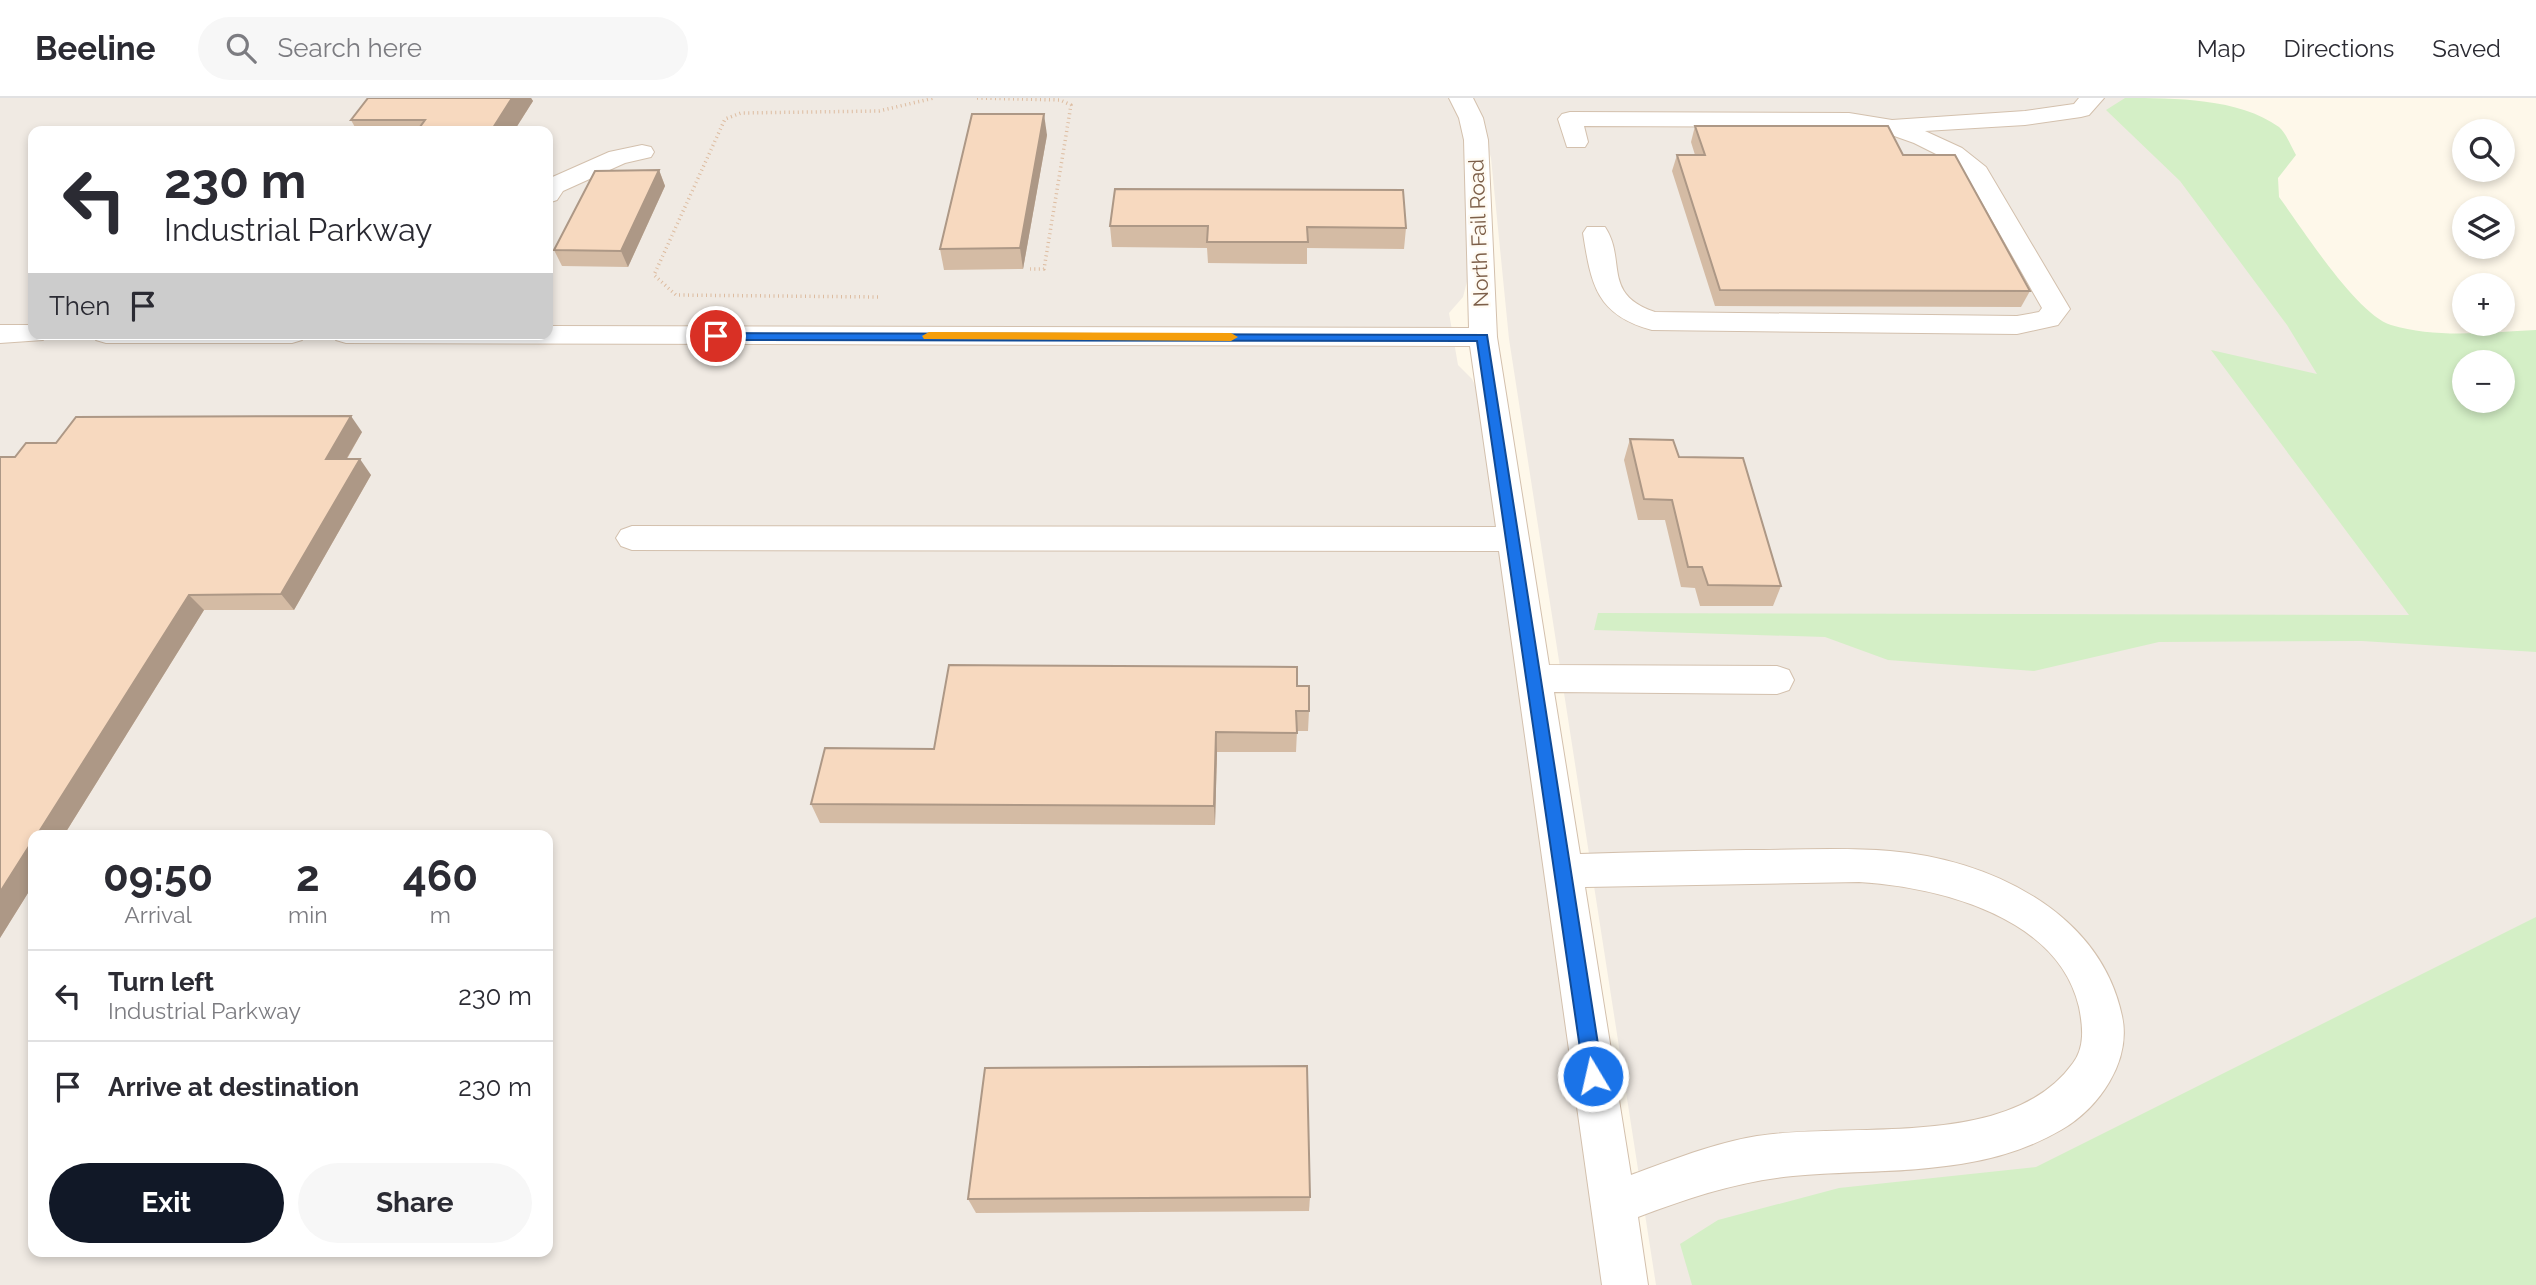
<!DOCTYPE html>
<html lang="en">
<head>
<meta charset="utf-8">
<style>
	body { margin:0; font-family:Raleway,sans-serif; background:#f7f7f7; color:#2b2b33; height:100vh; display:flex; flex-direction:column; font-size:26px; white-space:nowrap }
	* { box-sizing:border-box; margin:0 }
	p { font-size:23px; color:#7c7c81 }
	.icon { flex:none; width:38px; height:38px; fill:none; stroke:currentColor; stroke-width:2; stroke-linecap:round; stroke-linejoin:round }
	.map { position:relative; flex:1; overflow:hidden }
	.sheet { position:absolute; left:28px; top:732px; width:525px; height:427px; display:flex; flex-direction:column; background:#fff; border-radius:14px; box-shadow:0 4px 10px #0003 }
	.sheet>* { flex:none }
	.hud { position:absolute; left:28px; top:28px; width:525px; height:214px; border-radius:14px; box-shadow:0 4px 10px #0003; background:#fff; color:#2b2b33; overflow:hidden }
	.buttons { position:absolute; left:2452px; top:21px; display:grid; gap:14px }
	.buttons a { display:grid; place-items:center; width:63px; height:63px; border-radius:50%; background:#fff; box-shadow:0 4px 10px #0003; font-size:35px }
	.pin { position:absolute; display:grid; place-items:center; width:60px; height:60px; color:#fff; margin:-30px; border:4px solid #fff; border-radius:50%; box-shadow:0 2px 7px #0007 }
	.me { position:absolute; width:77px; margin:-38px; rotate:351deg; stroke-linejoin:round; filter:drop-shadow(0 0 5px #0008) }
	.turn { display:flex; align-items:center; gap:24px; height:147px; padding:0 21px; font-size:32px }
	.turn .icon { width:91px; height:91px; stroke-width:2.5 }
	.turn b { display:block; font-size:49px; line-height:60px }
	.then { display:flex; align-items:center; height:66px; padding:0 21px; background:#0003; gap:14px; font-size:26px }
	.eta { display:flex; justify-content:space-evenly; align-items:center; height:119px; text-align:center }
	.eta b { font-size:42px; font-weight:700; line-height:49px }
	.cta { display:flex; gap:14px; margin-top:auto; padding:14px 21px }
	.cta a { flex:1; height:80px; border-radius:42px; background:#111827; color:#fff; font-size:28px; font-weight:700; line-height:80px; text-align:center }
	.cta a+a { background:#f7f7f7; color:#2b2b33 }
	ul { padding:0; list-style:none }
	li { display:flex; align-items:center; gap:21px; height:91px; padding:0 21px; border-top:2px solid #e1e1e2 }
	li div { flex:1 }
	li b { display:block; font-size:26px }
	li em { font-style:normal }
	header { display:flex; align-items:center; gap:42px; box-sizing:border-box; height:98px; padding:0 35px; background:#fff; border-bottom:2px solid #e1e1e2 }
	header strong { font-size:33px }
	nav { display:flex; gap:38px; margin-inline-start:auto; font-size:24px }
	.search { width:490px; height:63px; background:#f7f7f7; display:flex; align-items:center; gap:18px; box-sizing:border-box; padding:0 24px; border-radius:38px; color:#7c7c81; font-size:26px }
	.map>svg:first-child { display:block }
	.industrial { fill:#f0eae3; fill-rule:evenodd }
	.green { fill:#d4efc6; fill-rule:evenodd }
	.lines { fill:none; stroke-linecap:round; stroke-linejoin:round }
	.minor-casing { stroke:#d3c0ad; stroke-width:2 }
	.path { stroke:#ddbca0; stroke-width:3.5; stroke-dasharray:1 3.5; stroke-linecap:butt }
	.minor { fill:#fff; fill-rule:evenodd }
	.wall { fill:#d4bba4 }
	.shaded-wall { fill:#ad9886 }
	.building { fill:#f7d9bf; stroke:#ad9886; stroke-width:2 }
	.route { fill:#1a73e8; stroke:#114b97; stroke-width:2 }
	.slow { fill:#f59e0b }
	.labels { text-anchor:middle; stroke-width:5; stroke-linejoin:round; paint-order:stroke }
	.street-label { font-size:21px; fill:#7d5f49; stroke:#fffbf3 }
</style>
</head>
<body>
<header>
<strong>Beeline</strong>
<div class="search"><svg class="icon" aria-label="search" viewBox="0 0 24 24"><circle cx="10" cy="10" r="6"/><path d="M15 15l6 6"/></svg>Search here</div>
<nav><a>Map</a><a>Directions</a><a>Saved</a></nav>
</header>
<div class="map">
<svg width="2536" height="1187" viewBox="0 0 2536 1187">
	<rect width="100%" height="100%" fill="#fef8ea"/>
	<g class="industrial">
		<path d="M0,0H1449L1460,21L1466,49L1471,168L1463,199L1449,215L1458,267L1472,281L1487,312L1606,1187H0ZM33,33H548V236H33ZM33,737H548V1153H33Z"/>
		<path d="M1473,0H2140L2536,464V1187H1656L1509,241L1491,60Z"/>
	</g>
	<g class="green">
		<path d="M2125,0C2174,0 2239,0 2279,29C2286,35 2291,48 2296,57L2278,80L2279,99C2302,130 2356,216 2391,227C2437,241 2489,234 2536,232V554L2362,543L2159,544L2034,573L1888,562L1825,539L1594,532L1598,515L2409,517L2211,252L2317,276L2287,227L2180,83L2106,12ZM2464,264H2502V303H2464Z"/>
		<path d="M2536,819V1187H1692L1680,1146L1718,1122L1839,1090L2036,1069Z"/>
	</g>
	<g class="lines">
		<g class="minor-casing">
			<g id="minor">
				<path d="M1449,0H1473L1483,20L1488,42L1497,239L1549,567L1777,568L1789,572L1794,582L1789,592L1777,596L1554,594L1580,756C1635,754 1691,753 1747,752C1795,752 1843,749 1890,753C1988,761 2100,813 2122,918C2132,963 2099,1010 2061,1032C1979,1080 1884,1070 1793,1078C1739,1083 1688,1100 1638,1119L1648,1187H1602L1499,453L632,452L621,448L616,440L621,432L632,428L1496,429L1470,248L346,245L336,242L332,236H548V228L1469,230L1464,42L1459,20ZM1859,784C1938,789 2058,818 2079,909C2083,929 2085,949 2073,965C2010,1053 1851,1023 1757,1038C1714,1045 1672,1062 1631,1077L1585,789Z"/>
				<path d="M2079,0H2104L2089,17L2081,19L2025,27L1925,33L1962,50L1986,69L2070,211L2058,227L2017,236L1652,232C1596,217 1591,186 1583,135L1587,129H1605C1627,162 1601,196 1655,214L2017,218L2039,214L2042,210L1967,78L1944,60L1914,45L1883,34L1849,29L1584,28L1588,44L1585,49H1567L1558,21L1562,16L1570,14L1849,15L1892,22L2025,13L2074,6Z"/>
				<path d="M642,47L651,49L654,54L651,59L625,65L563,93L557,102L548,105V81L609,54Z"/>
				<path d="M0,227H33V236H47L43,242L0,245Z"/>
				<path d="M92,236H306L302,242L292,245H106L96,242Z"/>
			</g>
		</g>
		<g class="path">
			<path d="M977,0L1060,2L1071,7L1044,171H1030"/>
			<path d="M878,199L676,197L654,177L725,21L741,15L879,13L934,0"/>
		</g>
		<use href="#minor" class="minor"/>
	</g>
	<g class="wall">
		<path d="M368,0H531L533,3L514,33H357L351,22Z"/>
		<path d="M1695,28L1903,57L2030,193L2021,209L1715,208L1672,73L1677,57H1695L1691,44Z"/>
		<path d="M1047,37L1023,171L944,172L940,151Z"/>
		<path d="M659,72L665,88L628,169L562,168L554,152Z"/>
		<path d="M1110,128L1406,130L1404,151L1307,150V166L1208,165L1207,150L1112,149Z"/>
		<path d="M362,334L347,361L371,377L294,512H204L64,737H33V787L0,840V359H15L56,345Z"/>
		<path d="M1630,341L1679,359L1781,488L1773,508H1700L1695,490L1681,489L1665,422H1638L1624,362Z"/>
		<path d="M1297,588L1309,613L1308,633H1297L1296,654H1217L1215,727L820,725L811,706L934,651Z"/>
		<path d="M1310,1099L1309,1113L976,1115L968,1101Z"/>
	</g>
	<g class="shaded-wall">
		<path d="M512,0H531L533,3L514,33H491Z"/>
		<path d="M1044,16L1047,37L1023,171L1020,150Z"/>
		<path d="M659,72L665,88L628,169L621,153Z"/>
		<path d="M351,318L362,334L337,377L326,361Z"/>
		<path d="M360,361L371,377L294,512L281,496Z"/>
		<path d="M189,497L204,512L64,737H37Z"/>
		<path d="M1216,634L1217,654L1215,727L1214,708Z"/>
		<path d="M33,742V787L0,840V794Z"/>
	</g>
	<g class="building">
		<path d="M368,0H512L491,33H417L425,22H351Z"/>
		<path d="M972,16H1044L1020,150L940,151Z"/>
		<path d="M1695,28H1888L1903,57H1955L2030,193L1720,192L1677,57H1705Z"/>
		<path d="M659,72L621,153L554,152L595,73Z"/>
		<path d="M1115,91L1403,92L1406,130L1307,129L1308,144H1207L1208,128H1110Z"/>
		<path d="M351,318L326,361H360L281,496L189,497L37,737H33V742L0,794V359H15L26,345H56L76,319Z"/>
		<path d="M1630,341L1673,342L1679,359L1743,360L1781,488L1708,487L1702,469H1688L1672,402L1644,401Z"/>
		<path d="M949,567L1297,569V588H1309V613H1296L1297,635L1216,634L1214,708L811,706L825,650L934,651Z"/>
		<path d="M1307,968L1310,1099L968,1101L985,970Z"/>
	</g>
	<path class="route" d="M711,235L1487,237L1603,978L1600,984L1593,987L1587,984L1584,978L1477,243L716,242L709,238Z"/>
	<path class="slow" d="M929,234L1231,235L1238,239L1231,243L924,241L922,238Z"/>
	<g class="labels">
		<g class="street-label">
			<text transform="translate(1479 135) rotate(-92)" y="7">North Fail Road</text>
		</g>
	</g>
</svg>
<div class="buttons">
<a><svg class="icon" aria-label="search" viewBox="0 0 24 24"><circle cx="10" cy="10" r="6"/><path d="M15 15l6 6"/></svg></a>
<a><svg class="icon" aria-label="layers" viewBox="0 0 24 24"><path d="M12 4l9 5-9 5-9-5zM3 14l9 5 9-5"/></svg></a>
<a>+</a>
<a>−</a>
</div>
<div class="pin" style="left:716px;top:238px;background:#d93025"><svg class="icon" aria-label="arrive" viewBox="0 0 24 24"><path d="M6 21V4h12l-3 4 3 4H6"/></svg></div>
<svg class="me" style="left:1593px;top:978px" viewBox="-20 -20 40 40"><circle r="17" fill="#1a73e8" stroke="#fff" stroke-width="3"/><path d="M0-11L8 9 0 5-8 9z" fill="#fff"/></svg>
<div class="hud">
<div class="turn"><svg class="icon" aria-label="left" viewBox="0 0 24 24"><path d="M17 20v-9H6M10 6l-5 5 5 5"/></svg><div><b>230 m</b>Industrial Parkway</div></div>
<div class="then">Then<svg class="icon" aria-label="arrive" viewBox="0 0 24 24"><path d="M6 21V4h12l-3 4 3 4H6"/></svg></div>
</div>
<section class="sheet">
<div class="eta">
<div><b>09:50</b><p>Arrival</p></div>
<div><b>2</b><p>min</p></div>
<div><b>460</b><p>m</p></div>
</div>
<ul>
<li><svg class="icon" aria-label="left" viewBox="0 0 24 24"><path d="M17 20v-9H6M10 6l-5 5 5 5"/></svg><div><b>Turn left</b><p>Industrial Parkway</p></div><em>230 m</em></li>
<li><svg class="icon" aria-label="arrive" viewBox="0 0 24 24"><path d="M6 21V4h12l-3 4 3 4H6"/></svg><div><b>Arrive at destination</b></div><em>230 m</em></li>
</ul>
<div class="cta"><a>Exit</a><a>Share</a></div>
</section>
</div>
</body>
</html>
